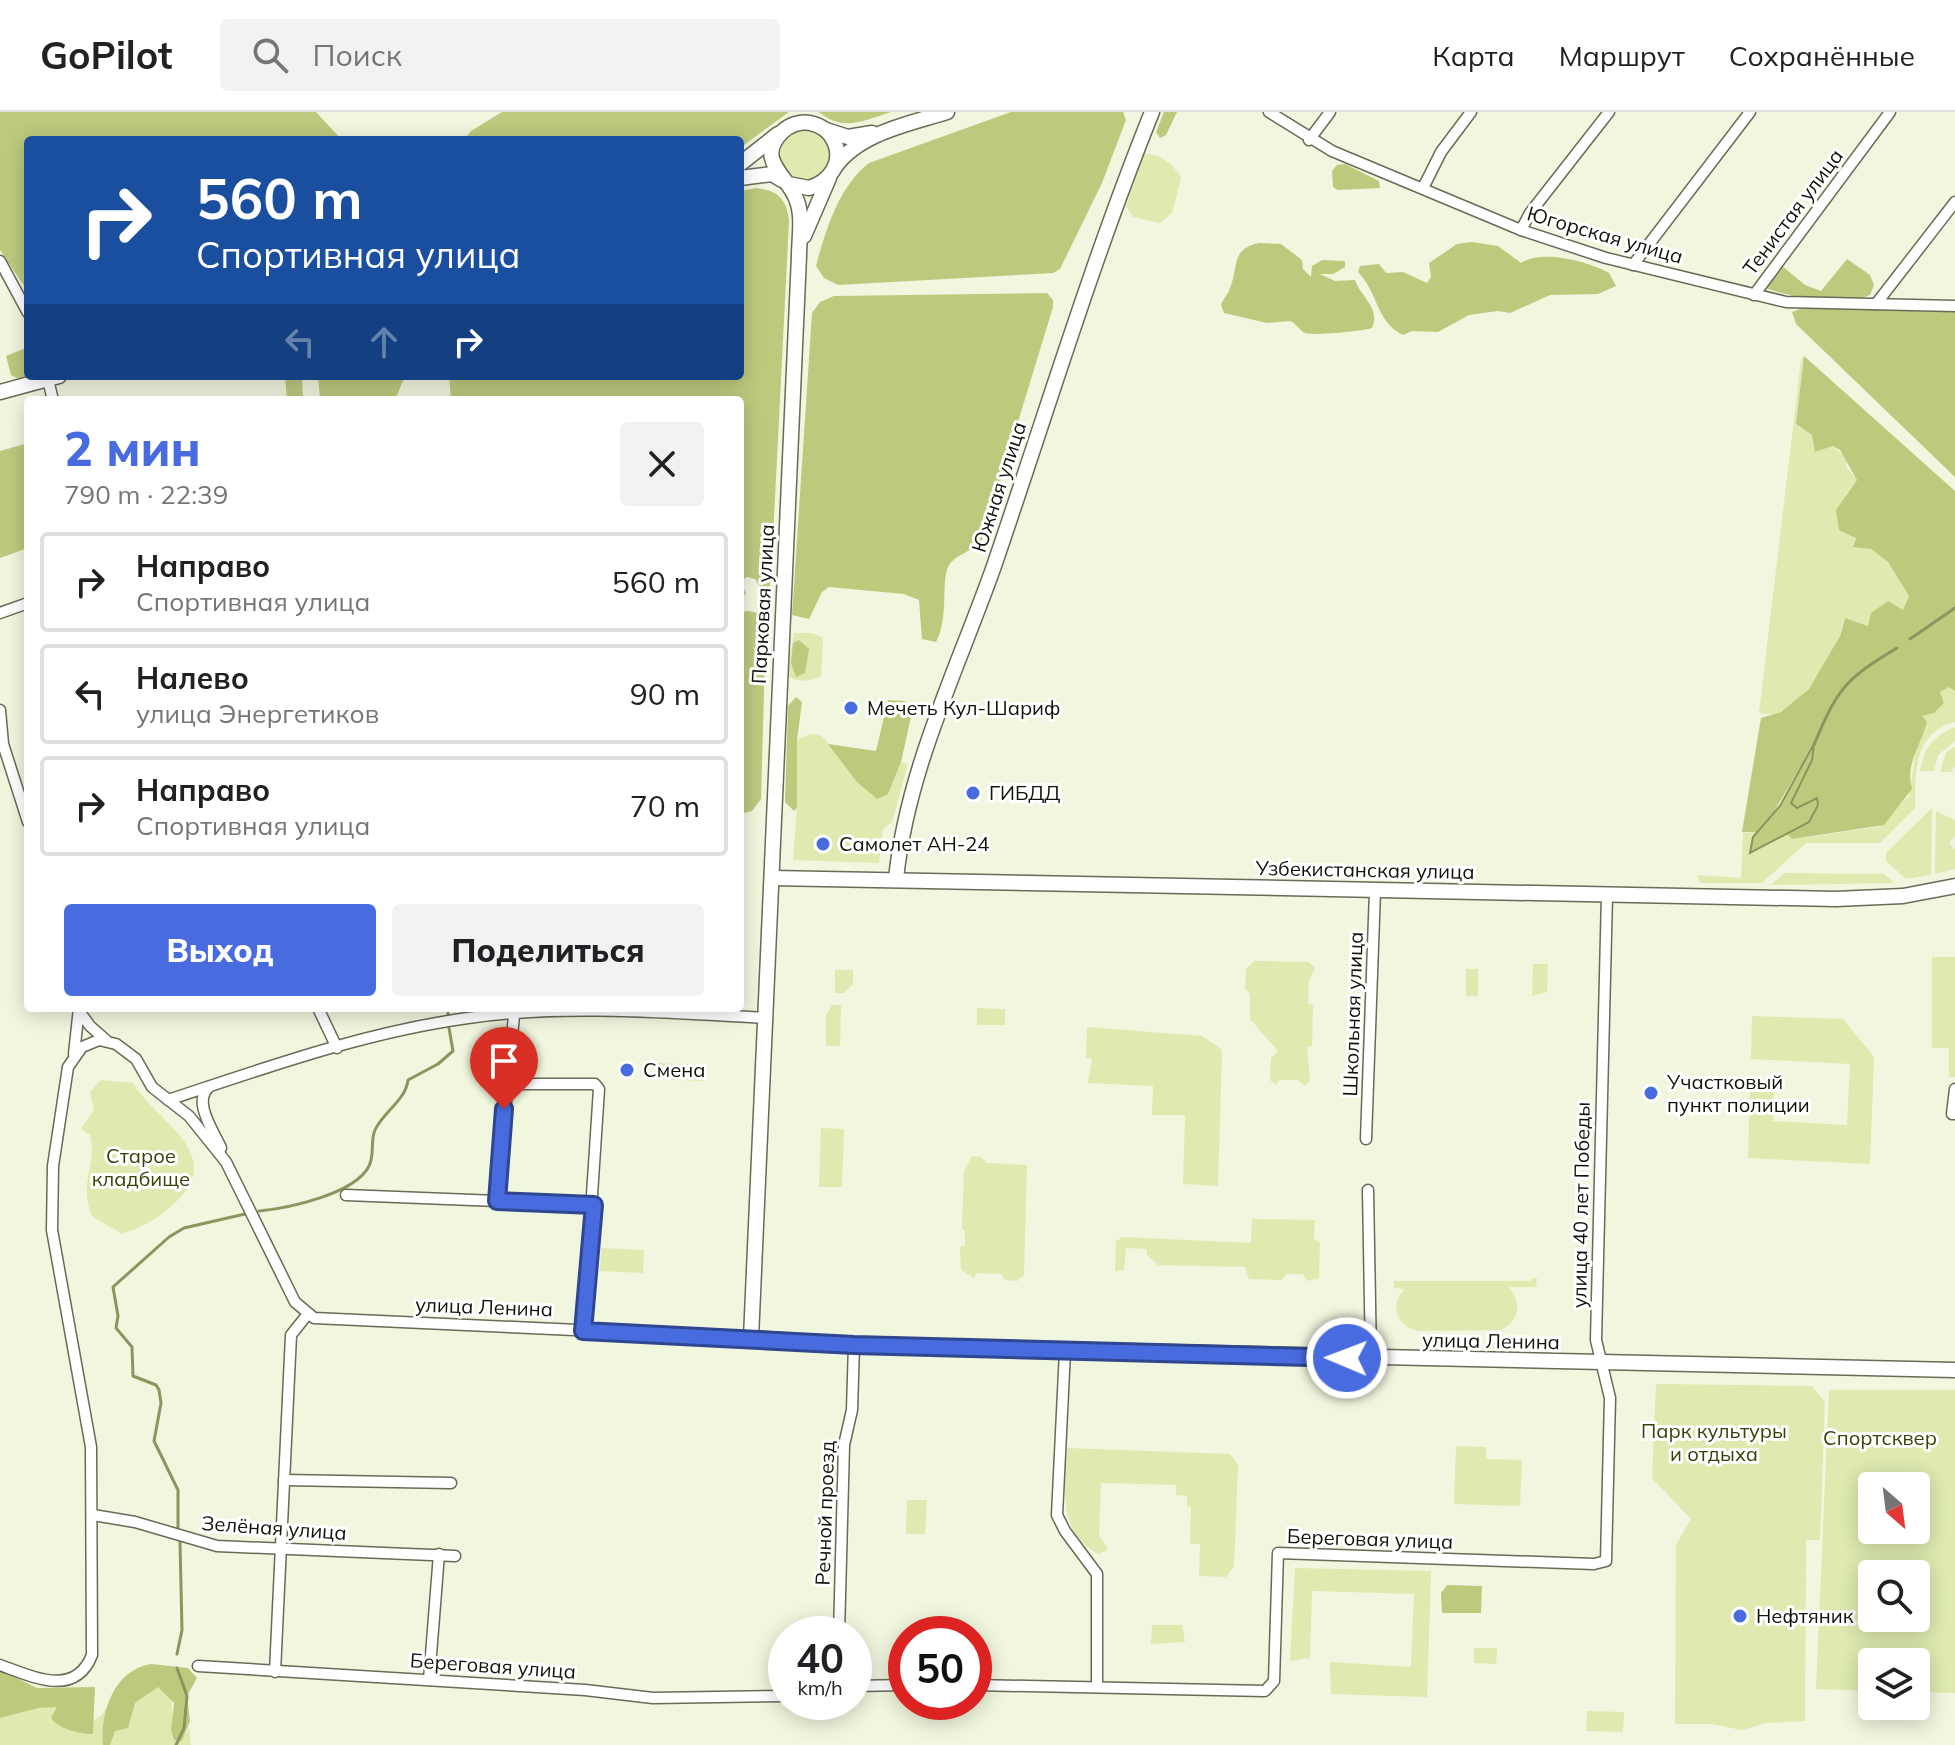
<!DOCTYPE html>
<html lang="ru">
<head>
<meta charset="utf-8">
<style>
	body { margin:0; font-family:Mulish,sans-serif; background:#f2f2f2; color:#202124; height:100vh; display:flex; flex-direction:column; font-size:30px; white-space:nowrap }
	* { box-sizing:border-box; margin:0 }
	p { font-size:26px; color:#757577 }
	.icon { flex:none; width:44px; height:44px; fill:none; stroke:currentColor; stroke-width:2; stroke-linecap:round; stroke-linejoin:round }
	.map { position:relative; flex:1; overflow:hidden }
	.side { position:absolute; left:24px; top:284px; width:720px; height:616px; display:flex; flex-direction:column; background:#fff; border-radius:8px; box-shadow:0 4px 20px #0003 }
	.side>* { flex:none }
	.hud { position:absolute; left:24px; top:24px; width:720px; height:244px; border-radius:8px; box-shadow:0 4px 20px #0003; background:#1a4fa0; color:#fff; overflow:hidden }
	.needle { width:52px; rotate:152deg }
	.buttons { position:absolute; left:1858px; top:1360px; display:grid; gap:16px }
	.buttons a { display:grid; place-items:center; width:72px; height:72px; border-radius:8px; background:#fff; box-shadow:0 4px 20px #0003; font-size:40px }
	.speed { position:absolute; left:768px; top:1504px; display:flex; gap:16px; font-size:40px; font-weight:700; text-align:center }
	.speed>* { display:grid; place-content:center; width:104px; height:104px; border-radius:50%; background:#fff; box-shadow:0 4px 20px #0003; line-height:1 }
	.speed small { font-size:20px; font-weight:400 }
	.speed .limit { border:12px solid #d22; background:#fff; color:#111 }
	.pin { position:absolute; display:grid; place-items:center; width:68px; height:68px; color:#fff; margin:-82px -34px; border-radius:50% 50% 50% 0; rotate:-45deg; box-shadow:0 0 8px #0007 }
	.pin .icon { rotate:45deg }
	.me { position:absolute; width:88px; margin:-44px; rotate:271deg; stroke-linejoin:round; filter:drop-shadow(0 0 6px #0008) }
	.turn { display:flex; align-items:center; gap:28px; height:168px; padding:0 40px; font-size:36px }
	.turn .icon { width:104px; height:104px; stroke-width:2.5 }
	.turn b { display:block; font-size:56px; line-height:68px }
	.lanes { display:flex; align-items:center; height:76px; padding:0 40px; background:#0003; justify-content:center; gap:40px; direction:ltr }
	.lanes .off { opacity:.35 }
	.round { display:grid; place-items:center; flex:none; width:84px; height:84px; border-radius:8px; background:#f2f2f2 }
	.summary { display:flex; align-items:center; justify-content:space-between; height:136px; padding:0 40px }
	h1 { font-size:48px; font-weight:800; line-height:60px; color:#486cdf }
	.primary-button { display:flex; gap:16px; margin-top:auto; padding:16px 40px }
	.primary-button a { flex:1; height:92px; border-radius:8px; background:#486cdf; color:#fff; font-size:32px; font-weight:800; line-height:92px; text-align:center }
	.primary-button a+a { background:#f2f2f2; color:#202124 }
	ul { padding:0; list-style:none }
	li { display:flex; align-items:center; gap:24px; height:100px; margin:0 16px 12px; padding:0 24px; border:4px solid #e0e0e0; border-radius:8px }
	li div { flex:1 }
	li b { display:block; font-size:30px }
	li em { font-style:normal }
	header { display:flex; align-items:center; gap:48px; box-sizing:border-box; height:112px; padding:0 40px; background:#fff; border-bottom:2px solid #e0e0e0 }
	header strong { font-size:38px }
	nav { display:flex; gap:44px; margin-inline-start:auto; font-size:28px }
	.search { width:560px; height:72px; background:#f2f2f2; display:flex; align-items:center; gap:20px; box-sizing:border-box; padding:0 28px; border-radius:8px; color:#757577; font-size:30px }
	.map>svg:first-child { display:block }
	.green { fill:#deeab0; fill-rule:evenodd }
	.forest { fill:#bcca7e }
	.water { fill:#bfcd80; stroke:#8b955d; stroke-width:2 }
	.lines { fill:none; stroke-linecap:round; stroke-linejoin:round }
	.stream { stroke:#8b955d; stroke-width:3 }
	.minor-casing { stroke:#676b57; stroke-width:13 }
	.major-casing { stroke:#676b57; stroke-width:17 }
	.minor { stroke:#fff; stroke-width:10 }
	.major { stroke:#fff; stroke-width:14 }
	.route-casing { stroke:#2f4691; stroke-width:20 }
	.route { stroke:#486cdf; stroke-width:14 }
	.poi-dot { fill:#486cdf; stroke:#fff; stroke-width:3 }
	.labels { text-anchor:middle; stroke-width:6; stroke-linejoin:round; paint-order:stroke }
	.street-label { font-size:20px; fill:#11120a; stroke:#fff }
	.poi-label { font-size:20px; fill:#11120a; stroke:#fff; text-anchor:start }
	.park-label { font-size:20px; fill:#394105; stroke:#fff }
</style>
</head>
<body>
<header>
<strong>GoPilot</strong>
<div class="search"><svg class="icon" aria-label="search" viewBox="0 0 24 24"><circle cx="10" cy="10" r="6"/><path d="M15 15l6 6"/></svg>Поиск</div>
<nav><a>Карта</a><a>Маршрут</a><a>Сохранённые</a></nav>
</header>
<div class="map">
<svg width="1955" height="1633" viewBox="0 0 1955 1633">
	<rect width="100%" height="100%" fill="#f1f6de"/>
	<g class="green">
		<circle cx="805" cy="43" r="25"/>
		<path d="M1144,42C1159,40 1175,54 1181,66L1172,101L1160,111L1133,105L1126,94Z"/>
		<path d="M1804,244L1796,312L1812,323L1816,340L1833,334L1847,347L1846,354L1857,368L1845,384L1856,426L1853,434L1871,437L1888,450L1909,484L1904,498L1895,495L1871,501L1869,514L1845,507C1841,513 1842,519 1839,525C1826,553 1797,611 1759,601L1801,248Z"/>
		<path d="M794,521H812L823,526L821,564C812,570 794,571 787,562Z"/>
		<path d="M1949,575L1955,579V610C1913,621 1915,661 1915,696L1880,731H1806L1762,771H1700L1697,763L1741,766L1743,721L1757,720L1753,725L1760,737L1786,721L1792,727L1878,715L1909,684L1921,604L1934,601L1944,591L1939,580Z"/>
		<path d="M1955,615V629L1938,643L1934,659H1920C1923,637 1934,623 1955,615Z"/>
		<path d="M810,622L822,624L867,679L888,682L901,650L908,652L892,710L883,717L879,751L793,748L797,696V628Z"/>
		<path d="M1955,635V654L1951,660H1940L1946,640Z"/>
		<path d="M1932,696L1931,763L1906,767L1886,749V741Z"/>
		<path d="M1936,699L1955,708V724L1949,731L1955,737V757L1935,762Z"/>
		<path d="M1784,761L1884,762L1894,771L1771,773Z"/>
		<path d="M1932,845H1955V965H1949V936H1932Z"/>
		<path d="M1254,849L1309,850L1315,856L1309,868L1308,892L1313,893L1312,934L1307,935L1310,968L1305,974L1298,968H1280L1275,973L1270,968L1271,946L1278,939L1250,907V882L1245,877L1246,857Z"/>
		<path d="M1533,852H1548L1547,880L1532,884Z"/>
		<rect x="1466" y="857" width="12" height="27"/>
		<path d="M835,858H853V872L844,881H835Z"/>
		<path d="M832,893H841L840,934H826V903Z"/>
		<path d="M977,896L1005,897V913H977Z"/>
		<path d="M1752,904L1843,907L1874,945L1870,1052L1748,1046L1750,974L1774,975L1773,1009L1847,1013L1850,952L1751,947Z"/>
		<path d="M1087,915L1202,924L1222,938L1218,1074L1183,1072L1185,1003H1152L1153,974L1088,971L1092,947L1086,946Z"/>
		<path d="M656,951L704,953V969L655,967Z"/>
		<path d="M101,968L133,971C156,1010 228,1042 175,1091C160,1105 141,1116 122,1122L92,1104C78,1069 98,1052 90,1023L81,1017L94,998L90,980Z"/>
		<path d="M821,1016L844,1017L842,1075H819Z"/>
		<path d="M972,1044L982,1045L986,1051L1027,1053L1024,1163L1017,1169L1005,1168L1001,1162L976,1161L974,1166L961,1158L960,1135L965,1134V1119L962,1116L964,1059Z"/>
		<path d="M1252,1107L1315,1108L1314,1127L1320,1130L1319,1166L1307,1169L1303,1162H1286L1282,1168L1249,1167L1245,1155L1158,1153L1147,1143V1137L1126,1136L1124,1158L1115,1159L1116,1129L1123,1125L1251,1131Z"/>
		<path d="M601,1136L644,1138L643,1161L600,1159Z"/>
		<path d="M1533,1166H1537L1536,1175H1509C1522,1192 1520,1209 1500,1218L1418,1219C1396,1214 1390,1194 1404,1177L1394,1176V1169H1530Z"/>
		<path d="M1656,1272L1812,1274L1825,1290L1820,1428H1806L1805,1609L1766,1611L1742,1618L1711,1612H1675L1676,1433L1691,1407L1652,1366Z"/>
		<path d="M1829,1278H1955V1581L1916,1580V1550H1872V1579L1816,1577ZM1872,1374H1916V1418H1872ZM1872,1462H1916V1506H1872Z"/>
		<path d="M1456,1334L1486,1335V1347L1522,1348L1520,1394L1454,1392Z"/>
		<path d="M1067,1336L1230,1342L1238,1353L1234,1454L1226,1465L1199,1464L1200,1432H1190L1191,1395H1187V1384L1176,1383V1373L1101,1371L1099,1423L1108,1437L1099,1442C1057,1422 1065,1376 1067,1336Z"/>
		<path d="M907,1388H927L925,1422H906Z"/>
		<path d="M1295,1456L1431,1459L1427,1585L1331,1582L1330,1550L1411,1555L1414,1482L1312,1479L1310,1546L1290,1549Z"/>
		<path d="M1152,1513H1182L1185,1530L1151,1532Z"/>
		<path d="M1474,1536H1497L1496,1552L1474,1551Z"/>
		<path d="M0,1572L94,1608L102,1603L114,1582L133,1575H158L171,1586L173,1612L182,1628L189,1616L191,1633H0Z"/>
		<path d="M1587,1599L1624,1600L1623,1620L1586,1619Z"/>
	</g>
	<g class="forest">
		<path d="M0,0H316L342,28H28V180L0,138Z"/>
		<path d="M502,0H789L740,36V28H464L471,19Z"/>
		<path d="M819,0H891C863,9 843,20 819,0Z"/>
		<path d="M1011,0H1123L1126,8L1102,71L1060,157L1053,161L838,173L824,166L816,154C825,119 839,74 869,51Z"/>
		<path d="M1164,0H1177L1166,23L1160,26L1156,20Z"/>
		<path d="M1345,52L1379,69L1380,76L1338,78L1333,75L1332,59L1337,53Z"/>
		<path d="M756,76C777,78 787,87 789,109L771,466L769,478L763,479L755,467L747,465L741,469L746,482L740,485V288H451L449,264H740V79Z"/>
		<path d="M1472,130L1498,134L1521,151C1541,137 1588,149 1609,161L1616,174L1598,182L1550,183L1510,201L1498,199L1469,203L1438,220L1412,219L1403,223C1376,210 1378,180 1358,160L1360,154L1379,152L1386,161L1403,160L1427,171L1431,165L1429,151L1457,132Z"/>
		<path d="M1259,131L1281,132L1302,148L1303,157L1311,165L1312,154L1322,148L1345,149V155L1333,162H1320L1335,169L1355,168C1360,184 1381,196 1372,216C1363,219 1312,224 1305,221C1299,218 1297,212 1290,209L1267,211L1224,201L1221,193C1223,186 1228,183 1230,176C1239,155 1230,137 1259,131Z"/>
		<path d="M1847,147L1870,163L1874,173L1870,183C1841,196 1794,186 1765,176L1782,154L1805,173L1821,179Z"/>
		<path d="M1047,181L1053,188V195L982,428C973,441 955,441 948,455C941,471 949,507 936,530L922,527L919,488L904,482L829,475L822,480L809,507L792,503L812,201L820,190L834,184Z"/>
		<path d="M1803,196L1955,200V365L1796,212L1792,200Z"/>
		<path d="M28,235V264H34L21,268L11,263L6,244Z"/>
		<path d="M1804,244L1955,379V579L1949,575L1940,580L1944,591L1934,601L1922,604L1927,610C1921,633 1905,652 1912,677L1884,713L1792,727L1786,721L1809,710L1812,687L1797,696L1791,691L1812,648L1813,634L1765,715L1757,720H1742L1761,606L1781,600L1809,577L1840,524L1845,506L1868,514L1871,501L1888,489L1903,498L1909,484L1888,450L1871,437L1853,435L1856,426L1839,418L1836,398L1857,368L1840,338L1833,334L1815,340L1812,323L1796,312Z"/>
		<path d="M285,264H302L303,288H287Z"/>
		<path d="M318,264H405L395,288H320Z"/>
		<path d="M28,331V436L0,446V339Z"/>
		<path d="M748,499L758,501L766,511L761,687L752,699L740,702V500Z"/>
		<path d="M799,528L809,537L805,561L796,565L791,551L793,531Z"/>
		<path d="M796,585L802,590L797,628V696L794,699L785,690L788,594Z"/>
		<path d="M888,588L905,589L912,600L901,650L888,682L877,687L857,670L828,632L876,639Z"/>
		<path d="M1447,1473L1482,1474L1481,1501H1442L1441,1481Z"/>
		<path d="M151,1552L188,1556L197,1566L187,1584L190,1609L182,1629L174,1628L171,1618L174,1591L158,1575L135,1591L128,1616L115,1619L110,1633H103C100,1600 114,1558 151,1552Z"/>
		<path d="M0,1558L37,1576L95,1575L93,1622C80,1622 58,1617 51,1606L57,1595L38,1596L0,1606Z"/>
	</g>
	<path class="water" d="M1814,632L1812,648L1791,691L1797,696L1817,686L1818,693L1809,710L1750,741L1753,725L1780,694Z"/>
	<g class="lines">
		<g class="stream">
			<path d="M1910,527L1955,496"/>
			<path d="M1814,633C1837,577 1845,567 1897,536"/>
			<path d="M448,903V896"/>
			<path d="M259,1099C289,1096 355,1082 369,1054C375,1042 370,1029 375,1018C383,1000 406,988 408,968L438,952L453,939L449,916"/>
			<path d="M178,1415V1378L154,1329L161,1291L159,1278L156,1273L133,1264L132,1235L116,1216L118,1204L113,1175L169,1125L184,1116L245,1102"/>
			<path d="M177,1542L182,1518L180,1430"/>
			<path d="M176,1633L184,1616L187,1584L177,1556"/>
		</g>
		<g class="minor-casing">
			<g id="minor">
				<path d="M1269,0L1332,39L1521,118L1606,146L1786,190L1955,194"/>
				<path d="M1309,28L1330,0"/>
				<path d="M1423,76L1441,40L1471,0"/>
				<path d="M1521,118L1530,101L1609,0"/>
				<path d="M0,149L28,201"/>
				<path d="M1633,153L1750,0"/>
				<path d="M1754,183L1890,0"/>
				<path d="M1876,192L1955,90"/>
				<path d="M47,264L53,288"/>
				<path d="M0,501L28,491"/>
				<path d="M0,598L3,632L28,710"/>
				<path d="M318,896L337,936"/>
				<path d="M79,899L90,914L107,929"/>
				<path d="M74,942L79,896"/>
				<path d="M506,972H595L599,977L583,1219"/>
				<path d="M209,975C192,989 214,1020 221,1036"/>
				<path d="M1955,977L1952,1002H1955"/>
				<path d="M168,988C265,956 365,920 468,906C561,892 672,901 766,906"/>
				<path d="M1366,1027L1375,779"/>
				<path d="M1368,1078L1371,1247"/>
				<path d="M346,1083L594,1093"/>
				<path d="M497,1089L514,903"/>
				<path d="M1065,1239L1057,1403L1065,1419L1097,1462V1574"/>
				<path d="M284,1368L451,1371"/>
				<path d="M93,1403L135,1410L217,1434L455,1444"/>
				<path d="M839,1522L844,1333L852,1298L854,1233"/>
				<path d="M0,1553C33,1565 75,1586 92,1543L91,1335L52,1118L53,1054L68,955L82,935L99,928L116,932L136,947L152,975L189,1004L226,1050L295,1190L314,1206L751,1226"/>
				<path d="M198,1554L585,1578L653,1586L786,1584"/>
				<path d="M275,1560L291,1223L307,1203"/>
				<path d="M429,1568L439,1442"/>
				<path d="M974,1573L1265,1579L1274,1569L1278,1441L1594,1452L1606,1449L1610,1286L1596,1228L1607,783"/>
				<path d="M854,1574L906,1573"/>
			</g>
		</g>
		<g class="major-casing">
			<g id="major">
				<path d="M826,18L848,25L872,21"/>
				<path d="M740,52L778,22"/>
				<path d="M835,55C859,21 909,12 947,0"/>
				<path d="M740,66L772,62L782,68"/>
				<path d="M788,72L809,76C830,70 844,50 834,29C829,19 820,13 810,11C800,9 789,13 782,20C754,48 789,64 797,89C803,105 799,127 799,144L751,1226L854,1233L1955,1258"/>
				<path d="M804,124L829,66"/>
				<path d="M0,280L59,264"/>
				<path d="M772,766L1836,787L1903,784L1955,774"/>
				<path d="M896,767C907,658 958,556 994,454C1046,302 1092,149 1152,0"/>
			</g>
		</g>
		<use href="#minor" class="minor"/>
		<use href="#major" class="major"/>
	</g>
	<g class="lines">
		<g class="route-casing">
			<path id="route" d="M504,997L497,1089L594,1093L583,1219L854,1233L1347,1246"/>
		</g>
		<use href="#route" class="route"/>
	</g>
	<g class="poi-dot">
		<circle cx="851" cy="596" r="8"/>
		<circle cx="973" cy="681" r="8"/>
		<circle cx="823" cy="732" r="8"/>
		<circle cx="627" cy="958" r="8"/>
		<circle cx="1651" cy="981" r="8"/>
		<circle cx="1740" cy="1504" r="8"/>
	</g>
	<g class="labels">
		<g class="street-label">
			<text transform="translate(1793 100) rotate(-53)" y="7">Тенистая улица</text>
			<text transform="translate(1605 123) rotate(16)" y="7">Югорская улица</text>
			<text transform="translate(999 375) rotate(-72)" y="7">Южная улица</text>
			<text transform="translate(763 492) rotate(-87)" y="7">Парковая улица</text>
			<text transform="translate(1365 758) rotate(1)" y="7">Узбекистанская улица</text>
			<text transform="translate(1353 902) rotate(-88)" y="7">Школьная улица</text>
			<text transform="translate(1581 1093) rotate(-89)" y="7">улица 40 лет Победы</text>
			<text transform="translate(484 1195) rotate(2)" y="7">улица Ленина</text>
			<text transform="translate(1491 1229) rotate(1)" y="7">улица Ленина</text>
			<text transform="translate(825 1401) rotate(-88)" y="7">Речной проезд</text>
			<text transform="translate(274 1416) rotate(4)" y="7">Зелёная улица</text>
			<text transform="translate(1370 1427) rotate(2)" y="7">Береговая улица</text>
			<text transform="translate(493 1554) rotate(4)" y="7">Береговая улица</text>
		</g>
		<g class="poi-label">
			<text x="867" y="603">Мечеть Кул-Шариф</text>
			<text x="989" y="688">ГИБДД</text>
			<text x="839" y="739">Самолет АН-24</text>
			<text x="643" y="965">Смена</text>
			<text x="1667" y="977">Участковый<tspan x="1667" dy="23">пункт полиции</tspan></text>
			<text x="1756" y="1511">Нефтяник</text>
		</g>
		<g class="park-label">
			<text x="141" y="1051">Старое<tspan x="141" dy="23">кладбище</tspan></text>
			<text x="1714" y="1326">Парк культуры<tspan x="1714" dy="23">и отдыха</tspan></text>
			<text x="1880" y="1333">Спортсквер</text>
		</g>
	</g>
</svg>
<div class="buttons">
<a><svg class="needle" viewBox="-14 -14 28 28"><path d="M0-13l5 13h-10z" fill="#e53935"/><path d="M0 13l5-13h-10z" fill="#757577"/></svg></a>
<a><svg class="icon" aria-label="search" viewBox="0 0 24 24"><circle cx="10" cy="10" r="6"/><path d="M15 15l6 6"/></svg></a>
<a><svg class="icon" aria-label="layers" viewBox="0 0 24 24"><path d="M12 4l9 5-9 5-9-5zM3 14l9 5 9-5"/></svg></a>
</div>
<div class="speed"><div>40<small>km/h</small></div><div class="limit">50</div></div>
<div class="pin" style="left:504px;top:997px;background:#d93025"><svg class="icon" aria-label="arrive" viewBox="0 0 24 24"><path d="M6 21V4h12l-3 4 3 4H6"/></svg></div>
<svg class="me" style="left:1347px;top:1246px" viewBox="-20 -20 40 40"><circle r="17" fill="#486cdf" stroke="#fff" stroke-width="3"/><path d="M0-11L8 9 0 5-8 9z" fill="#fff"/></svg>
<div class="hud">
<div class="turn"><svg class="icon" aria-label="right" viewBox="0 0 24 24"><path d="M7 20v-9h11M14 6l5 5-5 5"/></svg><div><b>560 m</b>Спортивная улица</div></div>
<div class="lanes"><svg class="icon off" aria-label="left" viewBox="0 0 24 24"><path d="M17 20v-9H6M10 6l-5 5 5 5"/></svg><svg class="icon off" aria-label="ahead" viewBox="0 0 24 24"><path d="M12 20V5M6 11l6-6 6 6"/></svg><svg class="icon" aria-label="right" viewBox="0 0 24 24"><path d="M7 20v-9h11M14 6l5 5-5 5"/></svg></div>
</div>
<section class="side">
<div class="summary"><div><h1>2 мин</h1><p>790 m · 22:39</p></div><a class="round"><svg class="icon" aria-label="close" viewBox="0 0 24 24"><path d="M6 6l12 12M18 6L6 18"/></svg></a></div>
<ul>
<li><svg class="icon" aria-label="right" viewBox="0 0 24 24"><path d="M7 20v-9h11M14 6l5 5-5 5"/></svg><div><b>Направо</b><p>Спортивная улица</p></div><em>560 m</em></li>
<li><svg class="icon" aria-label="left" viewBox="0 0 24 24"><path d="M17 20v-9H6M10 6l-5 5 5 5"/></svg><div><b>Налево</b><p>улица Энергетиков</p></div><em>90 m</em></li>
<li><svg class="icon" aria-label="right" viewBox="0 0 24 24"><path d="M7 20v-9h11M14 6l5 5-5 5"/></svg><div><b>Направо</b><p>Спортивная улица</p></div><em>70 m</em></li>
</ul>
<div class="primary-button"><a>Выход</a><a>Поделиться</a></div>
</section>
</div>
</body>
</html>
